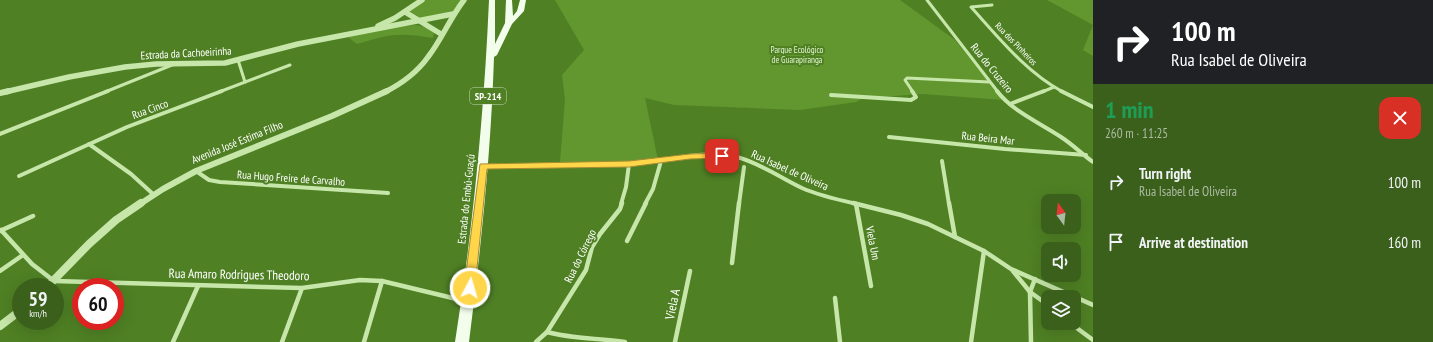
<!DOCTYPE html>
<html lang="en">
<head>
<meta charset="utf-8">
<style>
	body { margin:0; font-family:"PT Sans Narrow",sans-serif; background:#426624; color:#f1f3f6; height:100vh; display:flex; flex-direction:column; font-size:15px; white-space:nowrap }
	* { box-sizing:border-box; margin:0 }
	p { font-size:13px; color:#acbba3 }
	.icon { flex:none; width:22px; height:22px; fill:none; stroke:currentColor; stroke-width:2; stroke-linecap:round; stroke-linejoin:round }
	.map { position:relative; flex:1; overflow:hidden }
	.panel { display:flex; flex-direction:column; background:#3b601b; width:340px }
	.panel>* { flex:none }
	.top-card { background:#202124; color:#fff; overflow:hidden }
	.needle { width:26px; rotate:345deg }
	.controls { position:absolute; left:1041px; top:194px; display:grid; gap:8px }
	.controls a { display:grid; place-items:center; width:40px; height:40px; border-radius:8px; background:#3b601b; box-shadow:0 4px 16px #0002; font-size:20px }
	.speed { position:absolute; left:12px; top:278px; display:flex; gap:8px; font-size:20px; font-weight:700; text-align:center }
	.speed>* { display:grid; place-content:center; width:52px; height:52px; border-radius:50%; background:#3b601b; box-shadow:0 4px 16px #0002; line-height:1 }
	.speed small { font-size:10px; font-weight:400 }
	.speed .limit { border:6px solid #d22; background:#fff; color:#111 }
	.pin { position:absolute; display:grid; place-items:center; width:34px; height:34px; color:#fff; margin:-17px; border-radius:8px; box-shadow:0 2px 6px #0006 }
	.me { position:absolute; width:44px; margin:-22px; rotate:6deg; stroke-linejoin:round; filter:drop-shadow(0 0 3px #0008) }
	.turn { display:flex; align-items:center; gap:14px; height:84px; padding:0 12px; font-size:18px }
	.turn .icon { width:52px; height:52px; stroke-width:2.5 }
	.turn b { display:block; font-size:28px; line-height:34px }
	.round { display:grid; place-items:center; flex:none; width:42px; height:42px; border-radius:12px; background:#426624 }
	.summary { display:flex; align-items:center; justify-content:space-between; height:68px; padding:0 12px }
	h1 { font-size:24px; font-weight:600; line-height:30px; color:#1e9e55 }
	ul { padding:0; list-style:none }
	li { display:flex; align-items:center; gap:12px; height:60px; padding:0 12px }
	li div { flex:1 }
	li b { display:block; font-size:15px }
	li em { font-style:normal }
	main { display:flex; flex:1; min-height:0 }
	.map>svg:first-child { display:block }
	.green { fill:#61972e }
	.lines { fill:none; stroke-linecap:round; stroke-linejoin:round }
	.minor-far2 { stroke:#c7e6aa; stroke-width:3 }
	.minor-far1 { stroke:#c7e6aa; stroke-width:4 }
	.minor { stroke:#c7e6aa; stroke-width:4.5 }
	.tertiary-far2 { stroke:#c7e6aa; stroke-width:5.5 }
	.tertiary-far1 { stroke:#c7e6aa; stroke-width:6 }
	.tertiary { stroke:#c7e6aa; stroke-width:8 }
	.primary { fill:#f3fdec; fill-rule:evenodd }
	.route { fill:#ffd54a; stroke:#a68a30 }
	.labels { text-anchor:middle; stroke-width:4; stroke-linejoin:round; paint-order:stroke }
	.far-street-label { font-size:9px; fill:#fff; stroke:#4f8024 }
	.far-park-label { font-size:9px; fill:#e1f5ce; stroke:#4f8024 }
	.shield { fill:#4f8024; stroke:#cad9bd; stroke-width:1 }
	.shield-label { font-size:10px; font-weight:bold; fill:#fff }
	.street-label { font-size:11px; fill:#fff; stroke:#4f8024 }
	.near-street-label { font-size:13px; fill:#fff; stroke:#4f8024 }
</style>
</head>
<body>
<main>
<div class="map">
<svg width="1093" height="342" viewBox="0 0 1093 342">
	<rect width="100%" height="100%" fill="#4f8024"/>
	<g class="green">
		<path d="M423,0H464L453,13L421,21L405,12Z"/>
		<path d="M555,0H900L955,40L1004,100L923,94L863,98L856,102L800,110L674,105L645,98L658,160C626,165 592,168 560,162L565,99L562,75L584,50Z"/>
		<path d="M1047,0H1093V56L1083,50L1093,25Z"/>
		<path d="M417,25L428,28L434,33L433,38C399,32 389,34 357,44L348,37L399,26Z"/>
	</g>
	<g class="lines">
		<g class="minor-far2">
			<path d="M927,0L998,92"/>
			<path d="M992,5L971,7C999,38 1026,72 1063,92"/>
			<path d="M238,60L245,82"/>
			<path d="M105,92L172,65"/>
			<path d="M219,92L290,65"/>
			<path d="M913,92L905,80L907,78L989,82"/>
			<path d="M1042,92L1054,87"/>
		</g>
		<g class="minor-far1">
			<path d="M997,91C1012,111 1040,123 1061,137C1072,144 1082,154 1093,162"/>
			<path d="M1061,91L1093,107"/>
			<path d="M831,95L911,100L916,97L912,91"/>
			<path d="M1010,104L1044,91"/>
			<path d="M0,134L108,91"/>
			<path d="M889,137L1005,149L1086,155"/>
			<path d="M89,144L131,174L153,194"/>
			<path d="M942,161L949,204"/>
			<path d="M483,166C531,165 580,167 628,164C663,162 703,149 737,157C760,163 781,178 802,188C820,196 839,200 857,204"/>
			<path d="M196,171L209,180L220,182L388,193"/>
			<path d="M19,176L127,127L222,91"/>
			<path d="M621,204L626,187L629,164"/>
			<path d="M645,204L653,189L661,161"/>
			<path d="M739,204L744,167"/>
		</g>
		<g class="minor">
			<path d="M853,203L901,215L928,224L984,251L1011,269L1093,305"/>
			<path d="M949,203L955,237"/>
			<path d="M856,204L871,286"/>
			<path d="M1,230L32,264L54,281L302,288L360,280L382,281L465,301"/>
			<path d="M0,231L33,216"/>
			<path d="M627,241L646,203"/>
			<path d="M732,263L739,203"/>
			<path d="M0,271L23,255"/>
			<path d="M1013,271L1030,292L1048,305"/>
			<path d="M835,298L840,342"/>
			<path d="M1070,323L1093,340"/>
			<path d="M547,332C572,339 599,338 625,342"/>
			<path d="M173,342L198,286"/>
			<path d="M282,342L302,288"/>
			<path d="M364,342L382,281"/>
			<path d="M536,342L547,332L586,270L592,247L600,234L620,209L622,203"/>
			<path d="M675,342L690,271"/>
			<path d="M971,342L984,251"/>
			<path d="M1031,342L1030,292L1035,279"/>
		</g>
		<g class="tertiary-far2">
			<path d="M405,12L441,34"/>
			<path d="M378,26L395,18L422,0"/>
			<path d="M5,92L69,77L125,67L156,64L225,63L298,44L453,14"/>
			<path d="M385,92C401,84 418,71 428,57C442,39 450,18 464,0"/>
		</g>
		<g class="tertiary-far1">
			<path d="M0,93L9,91"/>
			<path d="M140,204L163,189L196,171L332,116L387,91"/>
		</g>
		<g class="tertiary">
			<path d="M47,287L89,244L116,220L141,203"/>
			<path d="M0,326L21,310"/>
		</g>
		<path class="primary" d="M489,0H495V44L505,23L506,0H512L513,16L517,11L520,0H526L524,11L512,24L497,55L494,57C491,153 481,247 469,342H455C473,228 484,115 489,0Z"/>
	</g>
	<path class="route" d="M722,153L727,156L726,158L690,159L629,167L487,169L475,288L473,291L470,292L466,291L464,288L480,164L629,161L690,154Z"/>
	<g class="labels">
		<g class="far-street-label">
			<text transform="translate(1016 44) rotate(46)" y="3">Rua dos Pinheiros</text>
		</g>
		<g class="far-park-label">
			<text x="797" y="53">Parque Ecológico<tspan x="797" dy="10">de Guarapiranga</tspan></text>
		</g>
		<rect class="shield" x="470" y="88" width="36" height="16" rx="3"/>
		<g class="shield-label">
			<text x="488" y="100">SP-214</text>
		</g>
		<g class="street-label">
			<text transform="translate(186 53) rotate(-3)" y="4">Estrada da Cachoeirinha</text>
			<text transform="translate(992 68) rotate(51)" y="4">Rua do Cruzeiro</text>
			<text transform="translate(150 109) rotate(-20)" y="4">Rua Cinco</text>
			<text transform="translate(988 138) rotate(6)" y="4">Rua Beira Mar</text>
			<text transform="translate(237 142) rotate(-22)" y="4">Avenida José Estima Filho</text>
			<text transform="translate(790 170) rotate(24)" y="4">Rua Isabel de Oliveira</text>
			<text transform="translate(291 178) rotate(4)" y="4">Rua Hugo Freire de Carvalho</text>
			<text transform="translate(466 199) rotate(-84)" y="4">Estrada do Embú-Guaçú</text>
			<text transform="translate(873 243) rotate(79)" y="4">Viela Um</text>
			<text transform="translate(580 256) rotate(-64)" y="4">Rua do Córrego</text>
		</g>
		<g class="near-street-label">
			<text transform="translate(239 274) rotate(1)" y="5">Rua Amaro Rodrigues Theodoro</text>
			<text transform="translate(672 304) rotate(-78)" y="5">Viela A</text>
		</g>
	</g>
</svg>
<div class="controls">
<a><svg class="needle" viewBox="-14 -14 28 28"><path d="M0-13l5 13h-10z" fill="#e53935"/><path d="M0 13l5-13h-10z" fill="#acbba3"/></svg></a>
<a><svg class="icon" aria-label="sound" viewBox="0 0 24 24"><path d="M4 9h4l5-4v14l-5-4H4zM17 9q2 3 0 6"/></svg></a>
<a><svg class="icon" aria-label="layers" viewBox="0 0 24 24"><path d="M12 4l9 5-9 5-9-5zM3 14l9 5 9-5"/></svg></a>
</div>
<div class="speed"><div>59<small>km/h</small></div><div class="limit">60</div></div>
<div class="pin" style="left:722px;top:156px;background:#d93025"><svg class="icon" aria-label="arrive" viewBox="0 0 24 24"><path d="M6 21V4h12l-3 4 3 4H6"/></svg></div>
<svg class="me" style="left:470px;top:288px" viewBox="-20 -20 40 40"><circle r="17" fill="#ffd54a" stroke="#fff" stroke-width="3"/><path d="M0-11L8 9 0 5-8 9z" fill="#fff"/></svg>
</div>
<section class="panel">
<div class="top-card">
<div class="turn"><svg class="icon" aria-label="right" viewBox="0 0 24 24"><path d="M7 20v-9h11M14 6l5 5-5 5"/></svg><div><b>100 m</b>Rua Isabel de Oliveira</div></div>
</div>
<div class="summary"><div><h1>1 min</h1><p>260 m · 11:25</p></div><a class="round" style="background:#d93025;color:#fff"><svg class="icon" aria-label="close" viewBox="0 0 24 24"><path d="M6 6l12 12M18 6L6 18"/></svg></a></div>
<ul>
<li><svg class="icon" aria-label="right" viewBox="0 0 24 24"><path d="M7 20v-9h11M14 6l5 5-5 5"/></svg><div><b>Turn right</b><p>Rua Isabel de Oliveira</p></div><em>100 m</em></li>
<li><svg class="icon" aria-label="arrive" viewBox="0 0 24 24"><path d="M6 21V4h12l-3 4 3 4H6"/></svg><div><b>Arrive at destination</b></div><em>160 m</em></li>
</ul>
</section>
</main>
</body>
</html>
